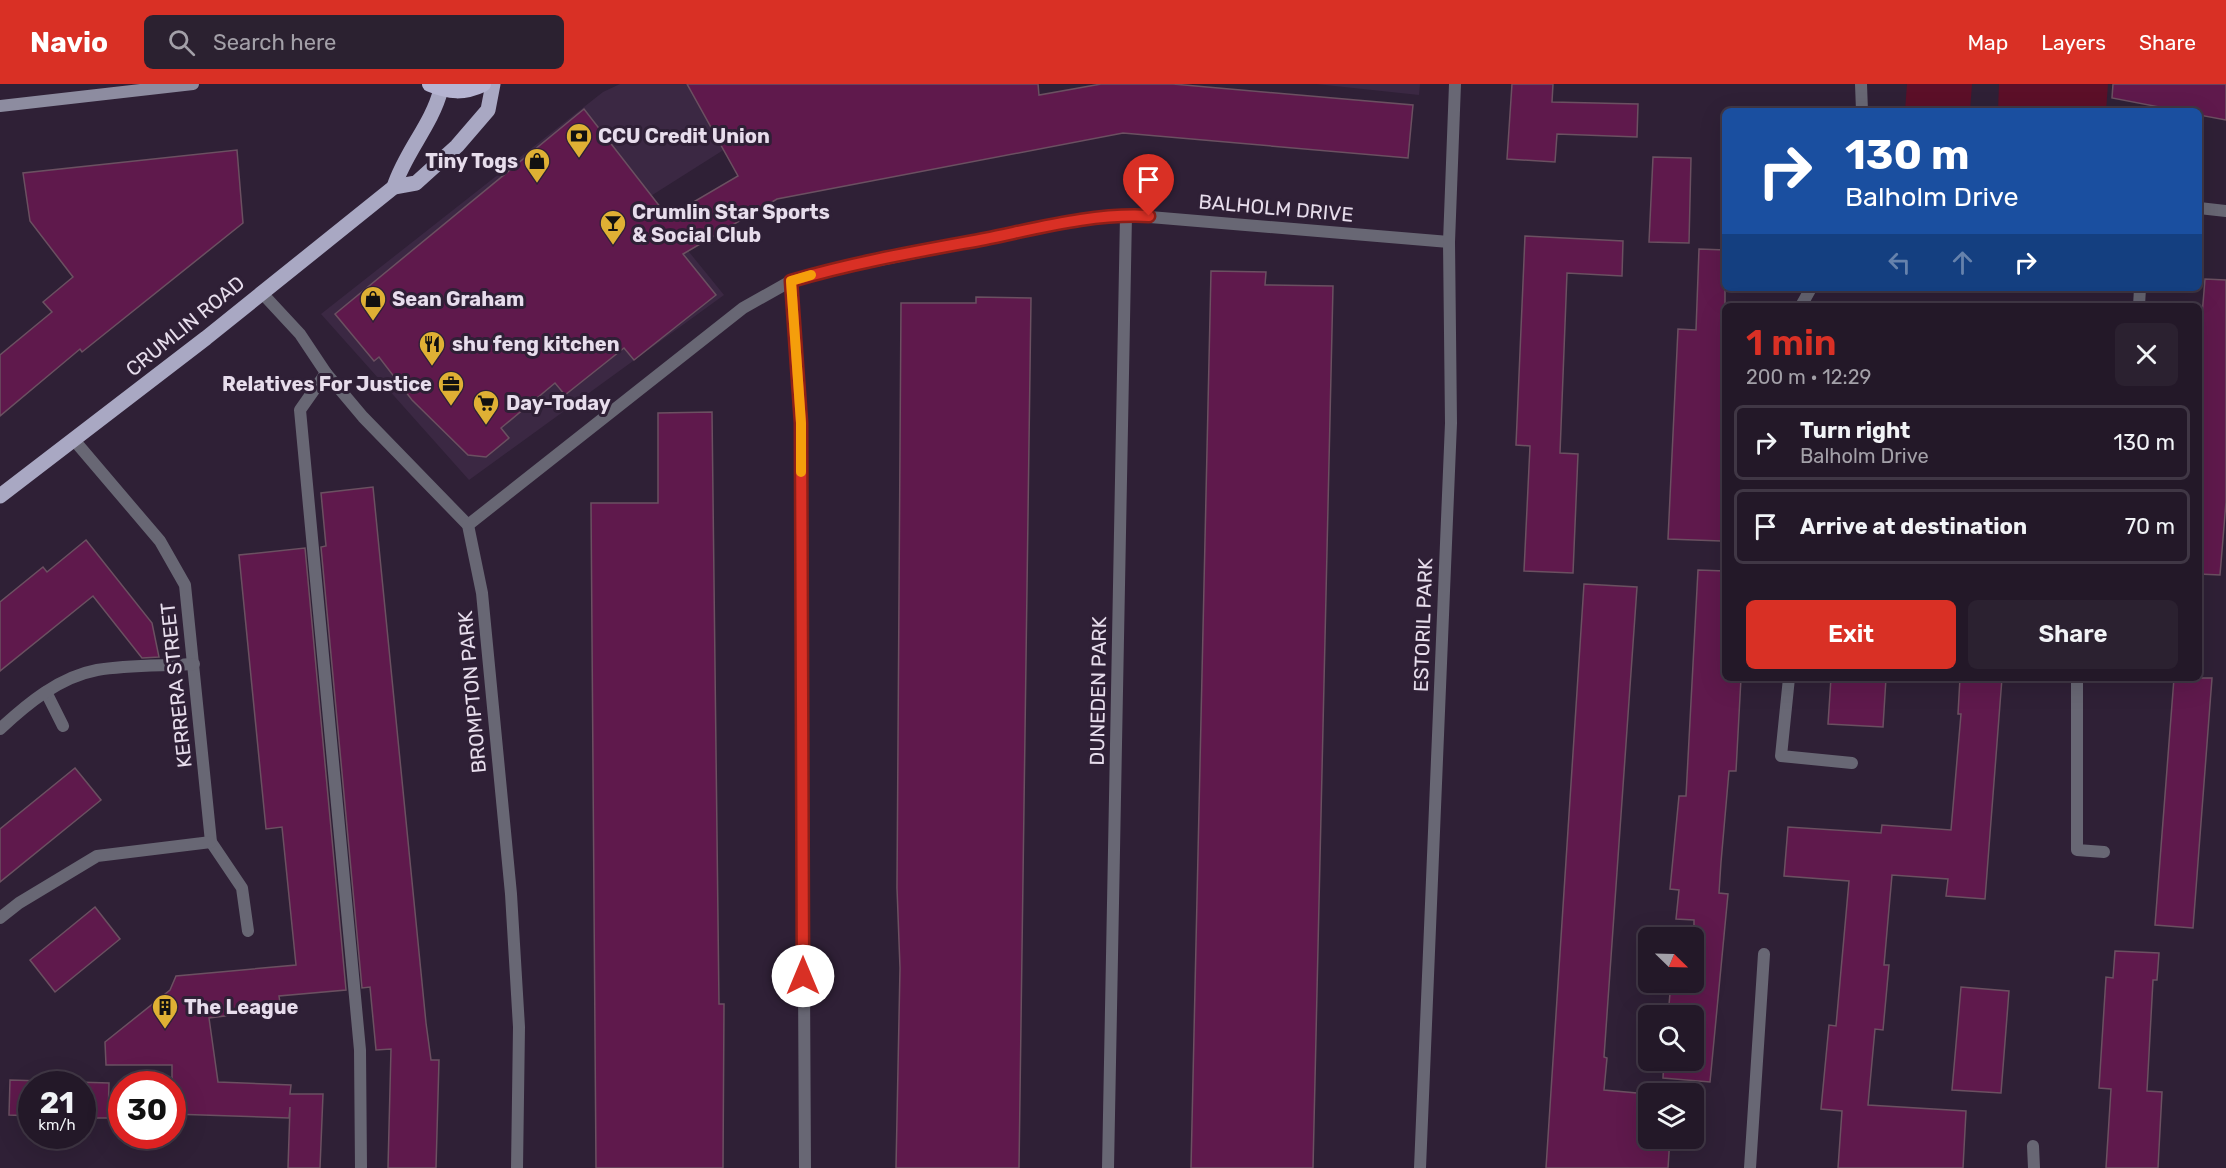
<!DOCTYPE html>
<html lang="en">
<head>
<meta charset="utf-8">
<style>
	body { margin:0; font-family:Rubik,sans-serif; background:#2b2130; color:#f1f3f6; height:100vh; display:flex; flex-direction:column; font-size:22px; white-space:nowrap }
	* { box-sizing:border-box; margin:0 }
	p { font-size:20px; color:#a3a0a8 }
	.icon { flex:none; width:33px; height:33px; fill:none; stroke:currentColor; stroke-width:2; stroke-linecap:round; stroke-linejoin:round }
	.map { position:relative; flex:1; overflow:hidden }
	.drawer { position:absolute; left:1722px; top:219px; width:480px; height:378px; display:flex; flex-direction:column; background:#231828; border-radius:9px; box-shadow:0 6px 24px #0002,0 0 0 2px #403745 }
	.drawer>* { flex:none }
	.banner { position:absolute; left:1722px; top:24px; width:480px; height:183px; border-radius:9px; box-shadow:0 6px 24px #0002,0 0 0 2px #403745; background:#1a4fa0; color:#fff; overflow:hidden }
	.needle { width:39px; rotate:113deg }
	.fabs { position:absolute; left:1638px; top:843px; display:grid; gap:12px }
	.fabs a { display:grid; place-items:center; width:66px; height:66px; border-radius:9px; background:#231828; box-shadow:0 6px 24px #0002,0 0 0 2px #403745; font-size:30px }
	.speed { position:absolute; left:18px; top:987px; display:flex; gap:12px; font-size:30px; font-weight:700; text-align:center }
	.speed>* { display:grid; place-content:center; width:78px; height:78px; border-radius:50%; background:#231828; box-shadow:0 6px 24px #0002,0 0 0 2px #403745; line-height:1 }
	.speed small { font-size:15px; font-weight:400 }
	.speed .limit { border:9px solid #d22; background:#fff; color:#111 }
	.pin { position:absolute; display:grid; place-items:center; width:51px; height:51px; color:#fff; margin:-62px -26px; border-radius:50% 50% 50% 0; rotate:-45deg; box-shadow:0 0 6px #0007 }
	.pin .icon { rotate:45deg }
	.me { position:absolute; width:66px; margin:-33px; rotate:0deg; stroke-linejoin:round; filter:drop-shadow(0 0 4px #0008) }
	.turn { display:flex; align-items:center; gap:21px; height:126px; padding:0 24px; font-size:27px }
	.turn .icon { width:78px; height:78px; stroke-width:2.5 }
	.turn b { display:block; font-size:42px; line-height:51px }
	.lanes { display:flex; align-items:center; height:57px; padding:0 24px; background:#0003; justify-content:center; gap:30px; direction:ltr }
	.lanes .off { opacity:.35 }
	.round { display:grid; place-items:center; flex:none; width:63px; height:63px; border-radius:9px; background:#2b2130 }
	.head { display:flex; align-items:center; justify-content:space-between; height:102px; padding:0 24px }
	h1 { font-size:36px; font-weight:600; line-height:45px; color:#d93025 }
	.cta { display:flex; gap:12px; margin-top:auto; padding:12px 24px }
	.cta a { flex:1; height:69px; border-radius:9px; background:#d93025; color:#fff; font-size:24px; font-weight:600; line-height:69px; text-align:center }
	.cta a+a { background:#2b2130; color:#f1f3f6 }
	ul { padding:0; list-style:none }
	li { display:flex; align-items:center; gap:18px; height:75px; margin:0 12px 9px; padding:0 12px; border:3px solid #403745; border-radius:9px }
	li div { flex:1 }
	li b { display:block; font-size:22px }
	li em { font-style:normal }
	header { display:flex; align-items:center; gap:36px; box-sizing:border-box; height:84px; padding:0 30px; background:#d93025; color:#fff }
	header strong { font-size:28px }
	nav { display:flex; gap:33px; margin-inline-start:auto; font-size:21px }
	.search { width:420px; height:54px; background:#2b2130; display:flex; align-items:center; gap:15px; box-sizing:border-box; padding:0 21px; border-radius:9px; color:#a3a0a8; font-size:22px }
	.map>svg:first-child { display:block }
	.built { fill:#3b2843 }
	.green { fill:#5c0f28 }
	.building { fill:#5f194c; stroke:#6b5061; stroke-width:1.5 }
	.lines { fill:none; stroke-linecap:round; stroke-linejoin:round }
	.service { stroke:#686774; stroke-width:12 }
	.minor { stroke:#686774; stroke-width:12 }
	.secondary { stroke:#8d8ca0; stroke-width:12 }
	.primary { stroke:#a9a8c3; stroke-width:15 }
	.trunk { stroke:#b6b4d2; stroke-width:16 }
	.route-casing { stroke:#8d1f18; stroke-width:15 }
	.route { stroke:#d93025; stroke-width:10 }
	.slow { stroke:#f59e0b; stroke-width:10 }
	.labels { text-anchor:middle; stroke-width:6; stroke-linejoin:round; paint-order:stroke }
	.poi-label { font-size:20px; font-weight:bold; fill:#e7ddec; stroke:#2f2036; text-anchor:start }
	.street-label { font-size:20px; fill:#e7ddec; stroke:#2f2036 }
</style>
</head>
<body>
<header>
<strong>Navio</strong>
<div class="search"><svg class="icon" aria-label="search" viewBox="0 0 24 24"><circle cx="10" cy="10" r="6"/><path d="M15 15l6 6"/></svg>Search here</div>
<nav><a>Map</a><a>Layers</a><a>Share</a></nav>
</header>
<div class="map">
<svg width="2226" height="1084" viewBox="0 0 2226 1084">
	<rect width="100%" height="100%" fill="#2f2036"/>
	<g class="built">
		<path d="M620,0H974L744,53L646,115L724,211L469,396L321,230L603,8Z"/>
		<path d="M1316,0H1420L1419,11Z"/>
	</g>
	<g class="green">
		<path d="M1907,0H1972L1970,27H1905Z"/>
		<path d="M1999,0H2108L2106,27H1998Z"/>
	</g>
	<g class="building">
		<path d="M687,0H1038L1039,11L1101,0H1173L1413,21L1408,74L1123,49L777,115L683,170L716,211L634,276L624,264L565,311L555,299L501,344L509,354L486,373L468,371L412,316L379,273L374,277L335,230L584,25L668,133L738,92Z"/>
		<path d="M1512,0H1553L1552,18L1638,20L1637,53L1557,50L1555,78L1507,75Z"/>
		<path d="M2113,0H2226V36L2199,31V27H2180L2112,14Z"/>
		<path d="M237,66L243,139L82,268L80,265L0,332V271L52,228L43,218L73,193L30,137L23,89Z"/>
		<path d="M1653,73L1691,74L1689,159L1649,158Z"/>
		<path d="M1525,152L1623,157L1622,192L1567,189L1560,369L1578,370L1573,489L1524,487L1530,362L1516,361Z"/>
		<path d="M1699,165L1725,166V357L1721,457L1668,455L1678,245L1696,246Z"/>
		<path d="M1211,187L1266,188L1265,201L1333,202L1313,1084H1191Z"/>
		<path d="M2205,195L2226,196V418L2220,491L2199,490V268Z"/>
		<path d="M976,213L1031,214L1019,1084H896L900,884L897,804L901,219H976Z"/>
		<path d="M712,328L719,920H724L723,1084H596L591,419H658V329Z"/>
		<path d="M373,403L426,939L431,976H439L436,1084H388L391,965L376,966L370,903L362,904L321,463L326,462L321,409Z"/>
		<path d="M86,456L152,539L159,573L142,574L93,512L0,587V518L43,483L47,488Z"/>
		<path d="M305,464L346,906L279,912L281,925L209,934L218,998L291,1001L290,1010H323L320,1084H288L290,1023L289,1034L172,1030V981H106L105,958L170,906L176,892L296,881L282,743L266,745L239,471Z"/>
		<path d="M1698,486L1725,487V594H1741L1736,687H1729L1721,778L1719,809L1728,810L1710,998L1663,994L1664,976H1694V932H1668L1671,898H1694V836L1676,835L1679,806L1670,805L1679,712H1686Z"/>
		<path d="M1584,500L1637,503L1604,973L1607,974L1604,1006L1648,1010V1054H1670L1668,1084H1546Z"/>
		<path d="M1831,594H1886L1883,643L1828,640Z"/>
		<path d="M1960,594H2002L1985,815L1946,812L1948,795L1892,791L1884,881H1889L1883,946L1875,945L1868,1021L1966,1027L1963,1084H1838L1842,1027L1821,1025L1829,941L1836,942L1849,797L1784,792L1788,743L1881,749L1882,741L1951,746L1961,630H1958Z"/>
		<path d="M2174,594H2212L2193,844L2155,841Z"/>
		<path d="M75,684L101,716L0,798V745Z"/>
		<path d="M95,823L120,855L55,908L30,876Z"/>
		<path d="M2115,867L2159,869L2157,896H2153L2147,1007L2162,1008L2158,1084H2106L2111,1005L2099,1004L2106,893L2113,894Z"/>
		<path d="M1961,903L2009,907L2001,1009L1952,1006Z"/>
		<path d="M10,996L109,999L108,1034H82V1000H32V1032L9,1031Z"/>
	</g>
	<g class="lines">
		<path class="service" d="M326,289L300,326L360,966L361,1084"/>
		<g class="minor">
			<path d="M1861,0L1862,27"/>
			<path d="M2199,124L2226,127"/>
			<path d="M791,197L801,339L805,1084"/>
			<path d="M261,208L300,250L326,289L363,333L468,441L482,509L511,810L519,943L517,1084"/>
			<path d="M1801,222L1811,204"/>
			<path d="M2139,222L2140,204"/>
			<path d="M74,356L160,457L185,501L211,758L242,804L248,847"/>
			<path d="M468,441L743,224L791,197L825,187L1084,135L1126,131L1449,158"/>
			<path d="M1789,594L1781,672L1852,679"/>
			<path d="M2077,594V766L2104,768"/>
			<path d="M46,608L63,642"/>
			<path d="M0,645C27,620 59,593 97,586C128,581 162,582 194,580"/>
			<path d="M0,834L19,819L97,772L211,758"/>
			<path d="M2033,1062L2034,1084"/>
			<path d="M1108,1084L1126,131"/>
			<path d="M1420,1084L1451,339L1449,158L1455,0"/>
			<path d="M1750,1084L1764,870"/>
		</g>
		<path class="secondary" d="M0,22L193,0"/>
		<g class="primary">
			<path d="M394,103C405,68 432,41 441,5"/>
			<path d="M0,412L206,254L394,103L416,99L457,62L488,26L493,0"/>
		</g>
		<path class="trunk" d="M430,0C449,8 464,9 483,0"/>
	</g>
	<g class="lines">
		<g class="route-casing">
			<path id="route" d="M803,892L801,339L791,197C855,178 920,167 985,155C1039,144 1093,129 1149,132"/>
		</g>
		<use href="#route" class="route"/>
		<path class="slow" d="M801,388V339L791,197L811,191"/>
	</g>
	<defs>
		<g id="bank-pin" transform="scale(1.35)"><path d="M0 17L-7.5 6A9.5 9.5 0 1 1 7.5 6Z" fill="#dfb034" stroke="#2f2036"/><path d="M-6-4H6V4H-6ZM0-2.3a2.3 2.3 0 1 0 0 4.6a2.3 2.3 0 1 0 0-4.6Z" fill="#111"/></g>
		<g id="shop-pin" transform="scale(1.35)"><path d="M0 17L-7.5 6A9.5 9.5 0 1 1 7.5 6Z" fill="#dfb034" stroke="#2f2036"/><path d="M-5-2.5h2.3a2.7 3.5 0 0 1 5.4 0H5L5.5 6h-11ZM-1.5-2.5h3a1.5 2.3 0 0 0-3 0Z" fill="#111"/></g>
		<g id="bar-pin" transform="scale(1.35)"><path d="M0 17L-7.5 6A9.5 9.5 0 1 1 7.5 6Z" fill="#dfb034" stroke="#2f2036"/><path d="M-6-5H6L.8 .8V4.5H3.5V6h-7V4.5H-.8V.8Z" fill="#111"/></g>
		<g id="restaurant-pin" transform="scale(1.35)"><path d="M0 17L-7.5 6A9.5 9.5 0 1 1 7.5 6Z" fill="#dfb034" stroke="#2f2036"/><path d="M-5-6h1v4h1v-4h1v4h1v-4h1v5L-1.5 .5V6h-2V.5L-5-1ZM5-6V6H3V1.5H1.5Q1.5-4 5-6Z" fill="#111"/></g>
		<g id="office-pin" transform="scale(1.35)"><path d="M0 17L-7.5 6A9.5 9.5 0 1 1 7.5 6Z" fill="#dfb034" stroke="#2f2036"/><path d="M-6-3h4V-5.5h4V-3h4V5H-6ZM-1-4.5V-3h2v-1.5ZM-6 0V1H6V0Z" fill="#111"/></g>
		<g id="supermarket-pin" transform="scale(1.35)"><path d="M0 17L-7.5 6A9.5 9.5 0 1 1 7.5 6Z" fill="#dfb034" stroke="#2f2036"/><path d="M-6-5.5h2.5l.6 2H6L4.5 2H-2.5L-4.4-4H-6ZM-1.5 3.2a1.3 1.3 0 1 0 .1 0ZM3 3.2a1.3 1.3 0 1 0 .1 0Z" fill="#111"/></g>
		<g id="building-pin" transform="scale(1.35)"><path d="M0 17L-7.5 6A9.5 9.5 0 1 1 7.5 6Z" fill="#dfb034" stroke="#2f2036"/><path d="M-4-6H4V6H1V3H-1V6H-4ZM-2.5-4.3h1.7v1.8h-1.7ZM.8-4.3h1.7v1.8H.8ZM-2.5-1h1.7V.8h-1.7ZM.8-1h1.7V.8H.8Z" fill="#111"/></g>
	</defs>
	<g fill-rule="evenodd">
		<use href="#bank-pin" x="579" y="52"/>
		<use href="#shop-pin" x="537" y="77"/>
		<use href="#bar-pin" x="613" y="139"/>
		<use href="#shop-pin" x="373" y="215"/>
		<use href="#restaurant-pin" x="432" y="260"/>
		<use href="#office-pin" x="451" y="300"/>
		<use href="#supermarket-pin" x="486" y="319"/>
		<use href="#building-pin" x="165" y="923"/>
	</g>
	<g class="labels">
		<g class="poi-label">
			<text x="598" y="59">CCU Credit Union</text>
			<text x="518" y="84" text-anchor="end">Tiny Togs</text>
			<text x="632" y="135">Crumlin Star Sports<tspan x="632" dy="23">&amp; Social Club</tspan></text>
			<text x="392" y="222">Sean Graham</text>
			<text x="452" y="267">shu feng kitchen</text>
			<text x="432" y="307" text-anchor="end">Relatives For Justice</text>
			<text x="506" y="326">Day-Today</text>
			<text x="184" y="930">The League</text>
		</g>
		<g class="street-label">
			<text transform="translate(1276 124) rotate(5)" y="7">BALHOLM DRIVE</text>
			<text transform="translate(185 242) rotate(-39)" y="7">CRUMLIN ROAD</text>
			<text transform="translate(1423 541) rotate(-88)" y="7">ESTORIL PARK</text>
			<text transform="translate(176 601) rotate(-96)" y="7">KERRERA STREET</text>
			<text transform="translate(1098 607) rotate(-89)" y="7">DUNEDEN PARK</text>
			<text transform="translate(472 608) rotate(-95)" y="7">BROMPTON PARK</text>
		</g>
	</g>
</svg>
<div class="fabs">
<a><svg class="needle" viewBox="-14 -14 28 28"><path d="M0-13l5 13h-10z" fill="#e53935"/><path d="M0 13l5-13h-10z" fill="#a3a0a8"/></svg></a>
<a><svg class="icon" aria-label="search" viewBox="0 0 24 24"><circle cx="10" cy="10" r="6"/><path d="M15 15l6 6"/></svg></a>
<a><svg class="icon" aria-label="layers" viewBox="0 0 24 24"><path d="M12 4l9 5-9 5-9-5zM3 14l9 5 9-5"/></svg></a>
</div>
<div class="speed"><div>21<small>km/h</small></div><div class="limit">30</div></div>
<div class="pin" style="left:1149px;top:132px;background:#d93025"><svg class="icon" aria-label="arrive" viewBox="0 0 24 24"><path d="M6 21V4h12l-3 4 3 4H6"/></svg></div>
<svg class="me" style="left:803px;top:892px" viewBox="-20 -20 40 40"><circle r="19" fill="#fff"/><path d="M0-13L10 11 0 6-10 11z" fill="#d93025"/></svg>
<div class="banner">
<div class="turn"><svg class="icon" aria-label="right" viewBox="0 0 24 24"><path d="M7 20v-9h11M14 6l5 5-5 5"/></svg><div><b>130 m</b>Balholm Drive</div></div>
<div class="lanes"><svg class="icon off" aria-label="left" viewBox="0 0 24 24"><path d="M17 20v-9H6M10 6l-5 5 5 5"/></svg><svg class="icon off" aria-label="ahead" viewBox="0 0 24 24"><path d="M12 20V5M6 11l6-6 6 6"/></svg><svg class="icon" aria-label="right" viewBox="0 0 24 24"><path d="M7 20v-9h11M14 6l5 5-5 5"/></svg></div>
</div>
<section class="drawer">
<div class="head"><div><h1>1 min</h1><p>200 m · 12:29</p></div><a class="round"><svg class="icon" aria-label="close" viewBox="0 0 24 24"><path d="M6 6l12 12M18 6L6 18"/></svg></a></div>
<ul>
<li><svg class="icon" aria-label="right" viewBox="0 0 24 24"><path d="M7 20v-9h11M14 6l5 5-5 5"/></svg><div><b>Turn right</b><p>Balholm Drive</p></div><em>130 m</em></li>
<li><svg class="icon" aria-label="arrive" viewBox="0 0 24 24"><path d="M6 21V4h12l-3 4 3 4H6"/></svg><div><b>Arrive at destination</b></div><em>70 m</em></li>
</ul>
<div class="cta"><a>Exit</a><a>Share</a></div>
</section>
</div>
</body>
</html>
